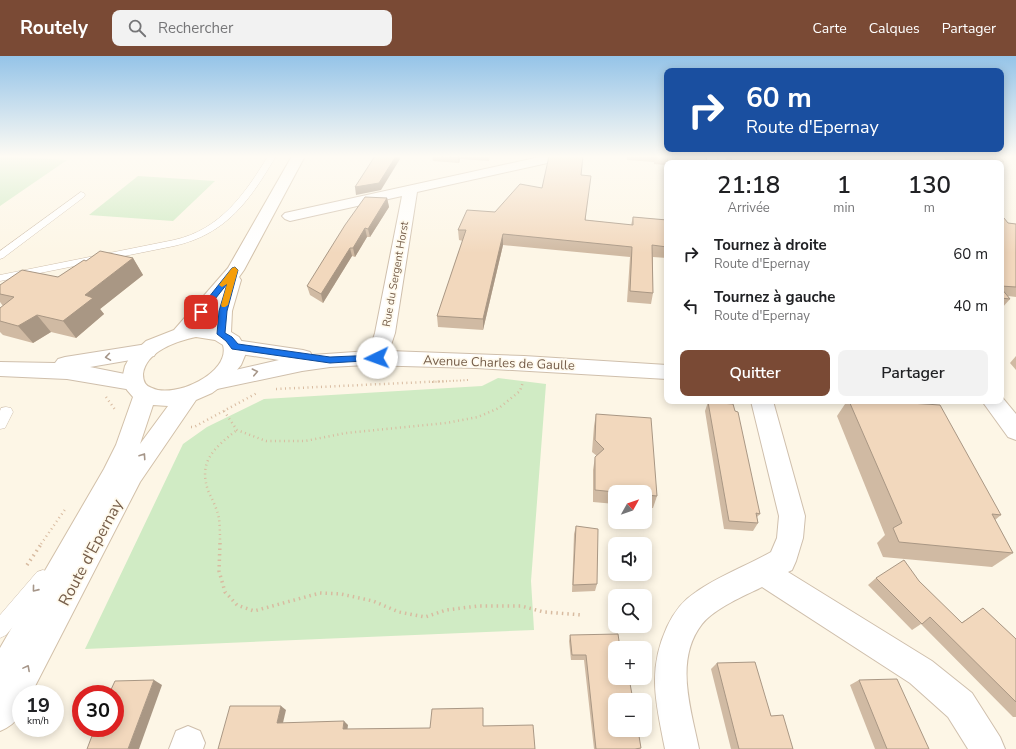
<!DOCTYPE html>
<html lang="fr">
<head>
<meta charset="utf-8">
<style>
	body { margin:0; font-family:"Nunito Sans",sans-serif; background:#f2f2f2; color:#202124; height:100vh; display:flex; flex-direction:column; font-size:15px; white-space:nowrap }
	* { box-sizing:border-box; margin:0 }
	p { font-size:13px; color:#757577 }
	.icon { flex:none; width:22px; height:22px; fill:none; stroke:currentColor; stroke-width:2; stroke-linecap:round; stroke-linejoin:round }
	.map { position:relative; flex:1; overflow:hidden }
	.panel { position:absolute; left:664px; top:104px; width:340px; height:244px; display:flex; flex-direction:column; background:#fff; border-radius:8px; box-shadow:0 2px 10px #0003 }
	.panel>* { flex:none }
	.guide { position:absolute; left:664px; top:12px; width:340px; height:84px; border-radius:8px; box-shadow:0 2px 10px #0003; background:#1a4fa0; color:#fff; overflow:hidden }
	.needle { width:26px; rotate:50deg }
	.controls { position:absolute; left:608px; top:429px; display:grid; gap:8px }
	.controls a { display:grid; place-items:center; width:44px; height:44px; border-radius:8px; background:#fff; box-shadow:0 2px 10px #0003; font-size:20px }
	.speed { position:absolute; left:12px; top:629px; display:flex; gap:8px; font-size:20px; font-weight:700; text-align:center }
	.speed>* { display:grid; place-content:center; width:52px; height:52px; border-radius:50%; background:#fff; box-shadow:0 2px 10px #0003; line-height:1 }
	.speed small { font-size:10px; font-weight:400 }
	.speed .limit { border:6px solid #d22; background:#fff; color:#111 }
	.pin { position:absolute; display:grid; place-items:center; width:34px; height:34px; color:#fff; margin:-17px; border-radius:8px; box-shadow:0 2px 6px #0006 }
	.me { position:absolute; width:44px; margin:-22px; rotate:267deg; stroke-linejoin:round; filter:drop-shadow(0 0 3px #0008) }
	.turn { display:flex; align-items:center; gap:14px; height:84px; padding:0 16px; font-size:18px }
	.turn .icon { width:52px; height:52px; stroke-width:2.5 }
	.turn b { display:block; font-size:28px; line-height:34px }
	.eta { display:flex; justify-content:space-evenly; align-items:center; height:68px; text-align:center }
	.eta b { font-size:24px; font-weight:600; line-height:28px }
	.cta { display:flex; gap:8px; margin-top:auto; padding:8px 16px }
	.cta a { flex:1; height:46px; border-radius:8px; background:#7a4a35; color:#fff; font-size:16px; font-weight:600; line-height:46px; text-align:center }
	.cta a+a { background:#f2f2f2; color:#202124 }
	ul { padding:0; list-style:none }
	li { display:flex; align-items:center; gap:12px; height:52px; padding:0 16px }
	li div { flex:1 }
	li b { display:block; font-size:15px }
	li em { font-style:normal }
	header { display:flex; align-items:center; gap:24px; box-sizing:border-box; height:56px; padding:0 20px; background:#7a4a35; color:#fff }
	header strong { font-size:19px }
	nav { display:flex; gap:22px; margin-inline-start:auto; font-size:14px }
	.search { width:280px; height:36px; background:#f2f2f2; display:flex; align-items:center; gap:10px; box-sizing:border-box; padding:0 14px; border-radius:8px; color:#757577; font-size:15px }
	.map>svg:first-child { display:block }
	.green { fill:#d0ebc4 }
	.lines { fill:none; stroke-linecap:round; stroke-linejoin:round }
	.service-casing { stroke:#cfbfac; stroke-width:1 }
	.minor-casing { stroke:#cfbfac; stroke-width:2 }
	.tertiary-casing { stroke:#cfbfac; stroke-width:2 }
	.secondary-casing { stroke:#d2c0a9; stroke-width:2 }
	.path-far2 { stroke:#d8bba0; stroke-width:2; stroke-dasharray:1 2.5; stroke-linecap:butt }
	.path-far1 { stroke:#d8bba0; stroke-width:2.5; stroke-dasharray:1 3.5; stroke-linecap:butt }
	.path { stroke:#d8bba0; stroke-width:3.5; stroke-dasharray:1.5 4; stroke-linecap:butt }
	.service { fill:#fff; fill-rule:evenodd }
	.minor { fill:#fff; fill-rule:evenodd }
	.tertiary { fill:#fff; fill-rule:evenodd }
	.secondary { fill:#fff; fill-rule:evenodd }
	.wall { fill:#d0baa3 }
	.shaded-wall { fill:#a99784 }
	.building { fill:#f2d8bd; stroke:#a99784 }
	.oneway { stroke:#a69689 }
	.route { fill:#1a73e8; stroke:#114b97 }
	.slow { fill:#f59e0b }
	.labels { text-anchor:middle; stroke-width:3.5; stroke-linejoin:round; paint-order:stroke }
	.far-street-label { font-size:11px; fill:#765e4a; stroke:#fffaed }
	.street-label { font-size:13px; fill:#765e4a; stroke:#fffaed }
	.near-street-label { font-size:16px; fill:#765e4a; stroke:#fffaed }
</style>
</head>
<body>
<header>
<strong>Routely</strong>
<div class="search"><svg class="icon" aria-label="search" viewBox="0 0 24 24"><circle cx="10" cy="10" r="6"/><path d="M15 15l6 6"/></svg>Rechercher</div>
<nav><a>Carte</a><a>Calques</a><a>Partager</a></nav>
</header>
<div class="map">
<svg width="1016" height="693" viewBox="0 0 1016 693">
	<rect width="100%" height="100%" fill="#fdf6e6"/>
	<g class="green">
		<path d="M0,100L67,104L0,150Z"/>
		<path d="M138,120L215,125L173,165L89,159Z"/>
		<path d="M498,322L546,328L531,525L534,574L85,593L183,388L207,371L264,343L482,330Z"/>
	</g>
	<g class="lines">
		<g class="service-casing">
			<g id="service">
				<path d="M268,100H276C250,144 227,178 174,190L0,225V219L174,184C220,174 245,138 268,100Z"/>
				<path d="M81,136L84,137L85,139L84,141L3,202L0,203V195Z"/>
				<path d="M6,351L11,352L13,356L5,372L0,373V355L1,352Z"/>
				<path d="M43,514L49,516L51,522L49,528L6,579L0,582V559L37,516Z"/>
			</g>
		</g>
		<g class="minor-casing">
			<g id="minor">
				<path d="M544,100H568L566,103L561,104L417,136L395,277L389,295L524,300L667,309V323L476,312L366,309L330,311L302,315L217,333L209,330L206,325L209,320L279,304L228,296L225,291L228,286L235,284L303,294L310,296L312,299L369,295L375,277L402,140L290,165L285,163L282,160L285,157Z"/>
				<path d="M704,100H716L719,107H705Z"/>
				<path d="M147,288L154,290L157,295L154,300L90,311L140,321L143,326L140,331L132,334L67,323L0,320V306L55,307L58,303L65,301Z"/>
				<path d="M751,345H773L805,460L803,482L796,505L792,514L788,516L932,605L972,637L1000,681L1005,693H968L948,661L910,627L762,531C744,540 715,552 702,568C674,604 691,653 699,693H665C656,647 647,615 667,571C674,556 682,545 696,536C719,520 746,510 771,496L777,482L779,460Z"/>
				<path d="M188,670L200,675L205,687L203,693H169L176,675Z"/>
			</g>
		</g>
		<g class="tertiary-casing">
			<path id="tertiary" d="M1001,340L1016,358V384L1008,381L982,345H1001Z"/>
		</g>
		<g class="secondary-casing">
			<path id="secondary" d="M292,100H305L244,214L239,221L241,224L232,255L231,276L239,281L242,286L246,297L241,309L227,326L212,337L196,344L140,426L31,638H21C21,658 19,667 0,675V592L104,413L116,389L133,341L127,334L122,323L125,310L131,299L146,285L174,274L228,212ZM216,249L212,271L199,269ZM196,281L215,284L223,289C231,317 174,343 152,332C145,330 143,325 143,318C146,295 177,285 196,281ZM153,349L168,350L140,388Z"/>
		</g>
		<path class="path-far2" d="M432,326L469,324"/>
		<g class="path-far1">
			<path d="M276,333L447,325"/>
			<path d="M106,341L116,355"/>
			<path d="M224,355L237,374L266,385H305L346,377L446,367L478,361L499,352L520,335L523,326"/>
			<path d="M191,371H194L257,337"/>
			<path d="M41,488L66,452"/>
			<path d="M220,488C220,480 220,471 219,463C218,455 213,445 209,437C197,406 214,392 237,374"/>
		</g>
		<g class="path">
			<path d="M220,487L219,515L225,536L237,549L254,555L320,537L341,538L373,545L399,556L425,561L446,554L478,550H521L544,556L583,559"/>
			<path d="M27,509L42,487"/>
		</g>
		<use href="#service" class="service"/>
		<use href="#minor" class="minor"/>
		<use href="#tertiary" class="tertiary"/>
		<use href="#secondary" class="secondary"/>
	</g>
	<g class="wall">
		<path d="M432,100H490L489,105L460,103L459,107L433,105Z"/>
		<path d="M627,100H706L707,107H667V118H666L664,109L654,108V106L627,104Z"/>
		<path d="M725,100H999L1004,106L1001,111V107H727Z"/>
		<path d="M581,119L586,164L631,169L633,161L667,164V202L653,201V237L651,248L627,246L630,201L503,189L483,274L438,271L437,260L463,185L459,184L458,174L495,156L542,132Z"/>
		<path d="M387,142L389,151L370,181H367L355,201L352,200L323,247L310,239L307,230Z"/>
		<path d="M1001,162L1008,167L1016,168V241L1008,240L1010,243L1002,252H1001Z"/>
		<path d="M133,202L143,219L100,253L104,258L76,282L51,276L33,287L3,279L0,276V252L3,250L0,246V229L58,221L86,205Z"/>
		<path d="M1016,300V314L1010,307Z"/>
		<path d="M847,345H880L1001,459L995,464L1013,497L992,511L883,501L877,487L885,479L837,360Z"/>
		<path d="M708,346L760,458L757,461L758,467L753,475L724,473L705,355Z"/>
		<path d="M596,358L657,440L653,452H645V436H615V448L593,446V414L595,401L597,400L592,396L594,370Z"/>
		<path d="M576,470L597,528L595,535L572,536L574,478Z"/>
		<path d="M876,522L919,525L961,567L983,552L1016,583V661H1013L921,568L912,574L868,529Z"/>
		<path d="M570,579L615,592L641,692L640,693H594L584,604H571L569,585Z"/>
		<path d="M717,607L771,660L793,693H731L711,613Z"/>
		<path d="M859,624L929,693H875L850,629Z"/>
	</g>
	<g class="shaded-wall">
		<path d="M396,100H399L400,103L381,134L356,139L355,131Z"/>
		<path d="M459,100H460V103L459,107L458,101Z"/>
		<path d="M387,142L389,151L370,181L368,173Z"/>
		<path d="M365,172L367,181L355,201L353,192Z"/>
		<path d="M503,178V189L483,274V263Z"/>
		<path d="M350,192L352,200L323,247L321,238Z"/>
		<path d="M133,202L143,219L100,253L104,258L76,282L63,265L85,239Z"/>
		<path d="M37,259L51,276L33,287L18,270Z"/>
		<path d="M154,624L162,629L139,693H128Z"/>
		<path d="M281,650L286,654L282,671L277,667Z"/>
		<path d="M344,665L348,669L347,677L343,673Z"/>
	</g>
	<g class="building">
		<path d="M375,100H396L379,127L355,131Z"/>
		<path d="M440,100H459L458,101Z"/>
		<path d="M549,100H583L581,119L591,120L585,164L633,169V161L667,164V191L652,189L653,237L630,235L632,191L503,178L483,263L437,260L466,174H458L467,154L495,156L520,128L542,132Z"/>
		<path d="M667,100H706L707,107H668Z"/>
		<path d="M730,100H999L1004,106L944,101L949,107H733Z"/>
		<path d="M365,141L387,142L368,173L365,172L353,192H350L321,238L307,230L345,169Z"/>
		<path d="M1001,162H1004L1008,167L1016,168V231L1001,230Z"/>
		<path d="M100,195L133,202L85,239L93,242L63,265L37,259L18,270L0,265V252L14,241L0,238V229L22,214L58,221L84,204L86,205Z"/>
		<path d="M1001,232L1010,243L1001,242Z"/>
		<path d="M849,345H880L940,349L1001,459L992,458L1013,497L899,486L893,472L902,467Z"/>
		<path d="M708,346L733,348L735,355L738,356L760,458L756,457L758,467L729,465Z"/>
		<path d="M596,358L651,362L657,440L645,439V436H615L595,434V401L604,393L595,384Z"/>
		<path d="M576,470L598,473L597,528L573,529Z"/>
		<path d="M904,504L919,525L962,567L983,552L1016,583V646L930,561L922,568L876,522Z"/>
		<path d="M618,578L620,592H615V622H629L633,644H615V674H638L641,692L635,693H596L586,599H572L570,579Z"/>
		<path d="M755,606L771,660L783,659L793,693H739L717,607Z"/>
		<path d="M897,623L929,693H887L859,624Z"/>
		<path d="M154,624L128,693H87L95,672H115V638H109L115,625Z"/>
		<path d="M230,650H281L277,667L344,665L343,673L430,672L432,653L483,652V670L533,669L535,693H218Z"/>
	</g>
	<defs><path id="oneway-chevron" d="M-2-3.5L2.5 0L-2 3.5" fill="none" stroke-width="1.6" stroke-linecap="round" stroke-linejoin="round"/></defs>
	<g class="oneway">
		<use href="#oneway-chevron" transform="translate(108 301) rotate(171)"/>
		<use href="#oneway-chevron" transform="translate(255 316) rotate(-13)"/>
		<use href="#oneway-chevron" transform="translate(143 400) rotate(-56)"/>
		<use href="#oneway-chevron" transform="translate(35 533) rotate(129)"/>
		<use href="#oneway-chevron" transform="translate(27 612) rotate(-62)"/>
	</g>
	<linearGradient id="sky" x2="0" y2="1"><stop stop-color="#95c4e8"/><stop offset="0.51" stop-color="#fefbf4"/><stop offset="1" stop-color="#fefbf4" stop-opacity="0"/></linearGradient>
	<rect width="1016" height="197" fill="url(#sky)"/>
	<path class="route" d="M235,211L238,214L227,255L225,277L232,281L238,288L330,301L377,299L382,302L380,304L330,307L232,293L226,285L217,278L219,255L227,228L204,257H198L197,256L232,212Z"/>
	<path class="slow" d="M235,211L238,214L228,249L225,251H222L221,249L227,228L222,231L219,229L232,212Z"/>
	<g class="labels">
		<g class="far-street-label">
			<text transform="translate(395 218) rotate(-80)" y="4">Rue du Sergent Horst</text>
		</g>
		<g class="street-label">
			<text transform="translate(499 306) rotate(2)" y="5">Avenue Charles de Gaulle</text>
		</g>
		<g class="near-street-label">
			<text transform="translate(90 496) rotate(-62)" y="6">Route d'Epernay</text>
		</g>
	</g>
</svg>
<div class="controls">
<a><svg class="needle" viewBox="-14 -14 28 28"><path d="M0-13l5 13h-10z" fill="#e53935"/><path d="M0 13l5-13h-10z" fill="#757577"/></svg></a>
<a><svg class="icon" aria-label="sound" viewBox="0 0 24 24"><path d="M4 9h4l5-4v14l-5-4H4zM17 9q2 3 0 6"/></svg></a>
<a><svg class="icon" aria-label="search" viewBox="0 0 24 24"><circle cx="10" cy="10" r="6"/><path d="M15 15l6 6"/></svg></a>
<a>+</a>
<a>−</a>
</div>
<div class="speed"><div>19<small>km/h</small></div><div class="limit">30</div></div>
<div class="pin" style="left:201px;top:256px;background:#d93025"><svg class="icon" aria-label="arrive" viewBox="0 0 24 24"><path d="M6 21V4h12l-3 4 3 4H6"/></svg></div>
<svg class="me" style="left:377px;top:302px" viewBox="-20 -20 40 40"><circle r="19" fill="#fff"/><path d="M0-13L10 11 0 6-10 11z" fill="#1a73e8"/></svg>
<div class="guide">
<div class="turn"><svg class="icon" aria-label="right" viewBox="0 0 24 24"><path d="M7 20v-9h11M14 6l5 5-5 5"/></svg><div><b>60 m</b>Route d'Epernay</div></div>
</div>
<section class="panel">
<div class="eta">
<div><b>21:18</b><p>Arrivée</p></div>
<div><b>1</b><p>min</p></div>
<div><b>130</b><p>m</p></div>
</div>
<ul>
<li><svg class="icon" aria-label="right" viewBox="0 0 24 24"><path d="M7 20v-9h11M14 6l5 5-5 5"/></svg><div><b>Tournez à droite</b><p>Route d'Epernay</p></div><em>60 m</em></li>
<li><svg class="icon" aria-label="left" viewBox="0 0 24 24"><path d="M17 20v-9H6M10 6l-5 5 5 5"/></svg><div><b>Tournez à gauche</b><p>Route d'Epernay</p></div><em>40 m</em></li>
</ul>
<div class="cta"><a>Quitter</a><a>Partager</a></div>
</section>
</div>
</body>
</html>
